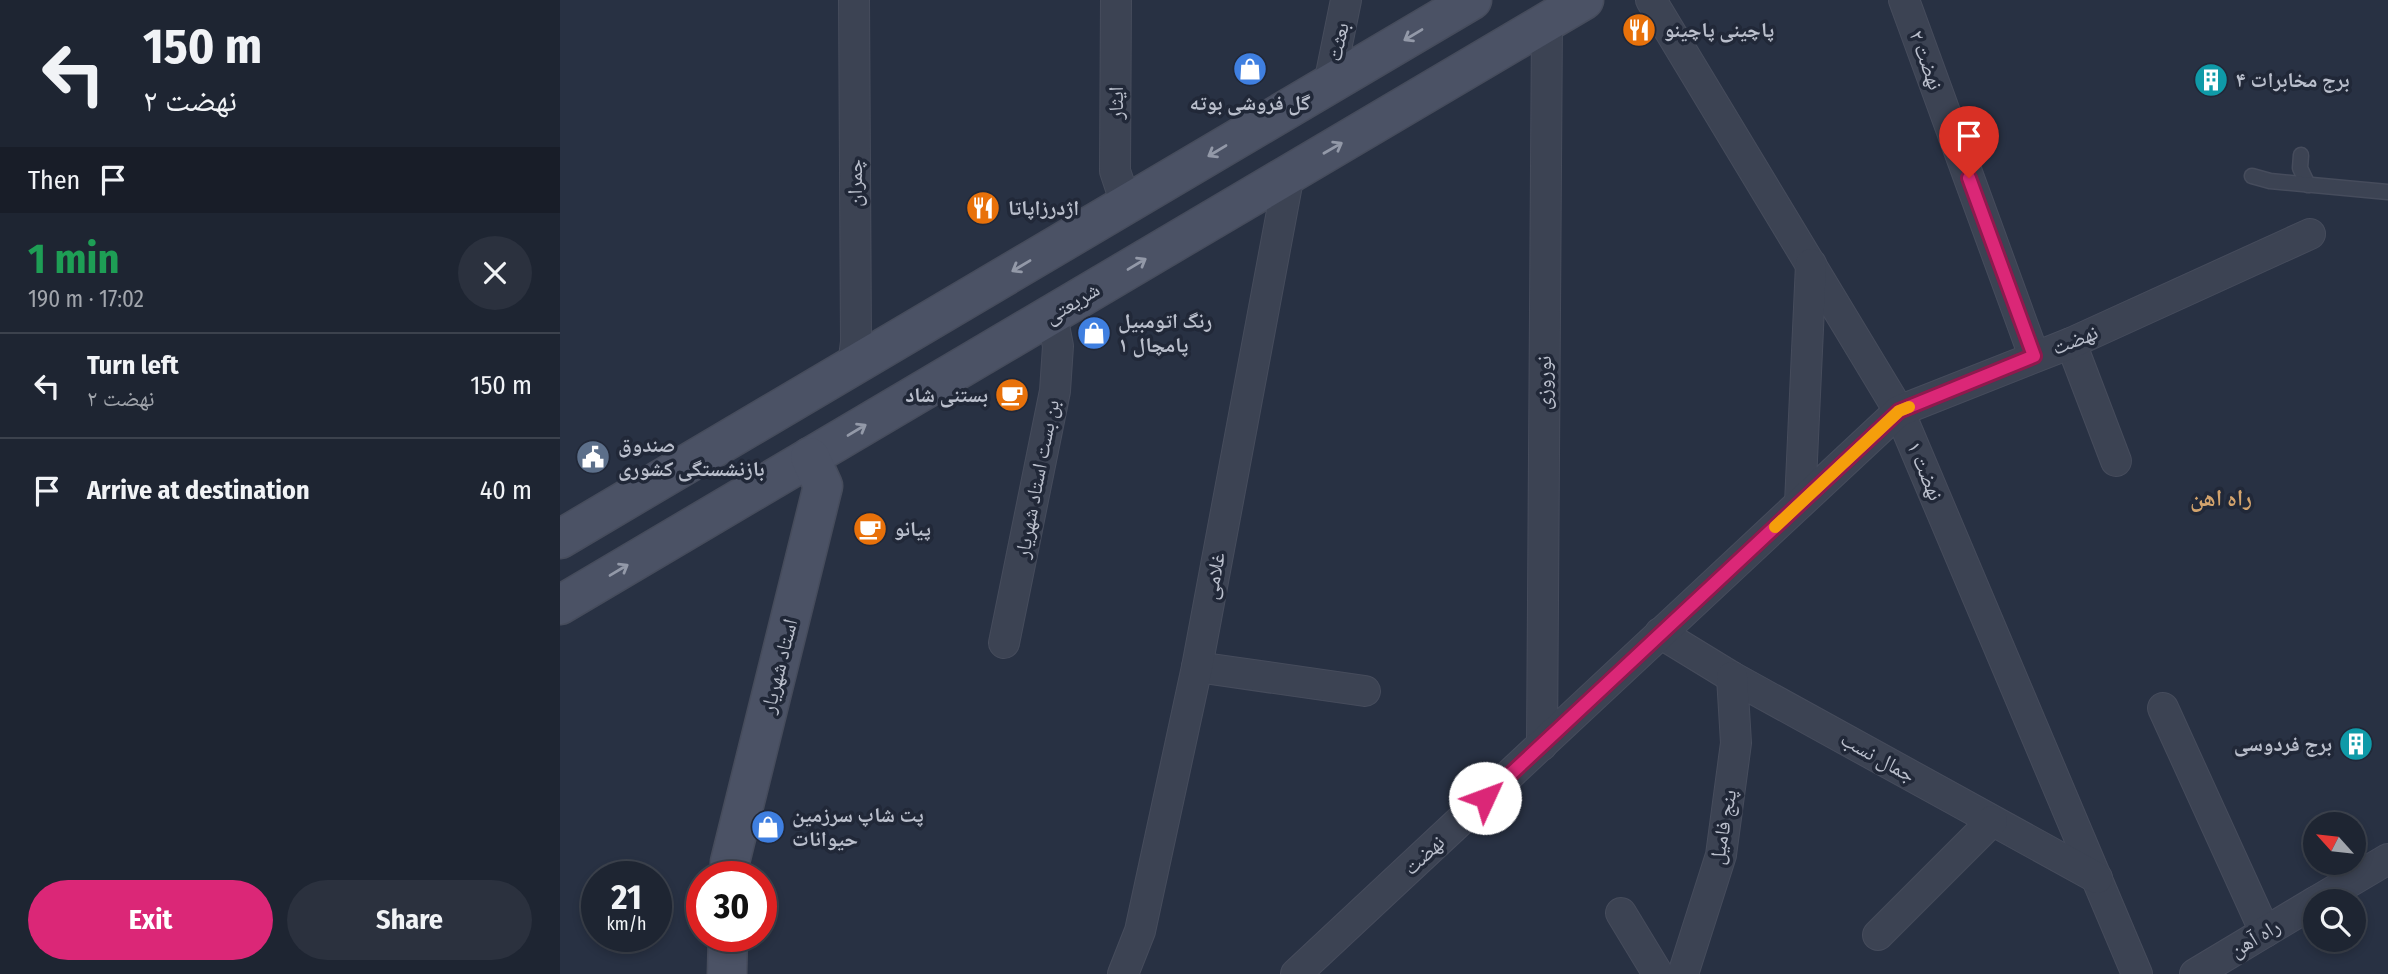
<!DOCTYPE html>
<html lang="en">
<head>
<meta charset="utf-8">
<style>
	body { margin:0; font-family:"Fira Sans Condensed","Noto Naskh Arabic",sans-serif; background:#2b313e; color:#f1f3f6; height:100vh; display:flex; flex-direction:column; font-size:26px; white-space:nowrap }
	* { box-sizing:border-box; margin:0 }
	p { font-size:23px; color:#a1a5ac }
	.icon { flex:none; width:38px; height:38px; fill:none; stroke:currentColor; stroke-width:2; stroke-linecap:round; stroke-linejoin:round }
	.map { position:relative; flex:1; overflow:hidden }
	.details { display:flex; flex-direction:column; background:#1e2532; width:560px }
	.details>* { flex:none }
	.hud { background:#1e2532; color:#f1f3f6; overflow:hidden }
	.needle { width:46px; rotate:297deg }
	.buttons { position:absolute; left:1743px; top:812px; display:grid; gap:14px }
	.buttons a { display:grid; place-items:center; width:63px; height:63px; border-radius:50%; background:#1e2532; box-shadow:0 4px 10px #0003,0 0 0 2px #3c424d; font-size:35px }
	.speed { position:absolute; left:21px; top:861px; display:flex; gap:14px; font-size:35px; font-weight:700; text-align:center }
	.speed>* { display:grid; place-content:center; width:91px; height:91px; border-radius:50%; background:#1e2532; box-shadow:0 4px 10px #0003,0 0 0 2px #3c424d; line-height:1 }
	.speed small { font-size:18px; font-weight:400 }
	.speed .limit { border:10px solid #d22; background:#fff; color:#111 }
	.pin { position:absolute; display:grid; place-items:center; width:60px; height:60px; color:#fff; margin:-72px -30px; border-radius:50% 50% 50% 0; rotate:-45deg; box-shadow:0 0 7px #0007 }
	.pin .icon { rotate:45deg }
	.me { position:absolute; width:77px; margin:-38px; rotate:47deg; stroke-linejoin:round; filter:drop-shadow(0 0 5px #0008) }
	.turn { display:flex; align-items:center; gap:24px; height:147px; padding:0 28px; font-size:32px }
	.turn .icon { width:91px; height:91px; stroke-width:2.5 }
	.turn b { display:block; font-size:49px; line-height:60px }
	.then { display:flex; align-items:center; height:66px; padding:0 28px; background:#0003; gap:14px; font-size:26px }
	.round { display:grid; place-items:center; flex:none; width:74px; height:74px; border-radius:37px; background:#2b313e }
	.overview { display:flex; align-items:center; justify-content:space-between; height:119px; padding:0 28px }
	h1 { font-size:42px; font-weight:700; line-height:52px; color:#1e9e55 }
	.primary-button { display:flex; gap:14px; margin-top:auto; padding:14px 28px }
	.primary-button a { flex:1; height:80px; border-radius:42px; background:#db2777; color:#fff; font-size:28px; font-weight:700; line-height:80px; text-align:center }
	.primary-button a+a { background:#2b313e; color:#f1f3f6 }
	ul { padding:0; list-style:none }
	li { display:flex; align-items:center; gap:21px; height:105px; padding:0 28px; border-top:2px solid #3c424d }
	li div { flex:1 }
	li b { display:block; font-size:26px }
	li em { font-style:normal }
	main { display:flex; flex:1; min-height:0 }
	.map>svg:first-child { display:block }
	.lines { fill:none; stroke-linecap:round; stroke-linejoin:round }
	.lane-casing { stroke:#464c5c; stroke-width:17 }
	.street-casing { stroke:#464c5c; stroke-width:32 }
	.secondary-casing { stroke:#464c5c; stroke-width:41 }
	.lane { stroke:#3c4353; stroke-width:14 }
	.street { stroke:#3c4353; stroke-width:30 }
	.secondary { stroke:#4b5265; stroke-width:38 }
	.oneway { stroke:#9399a8 }
	.route-casing { stroke:#8e194d; stroke-width:18 }
	.route { stroke:#db2777; stroke-width:12 }
	.slow { stroke:#f59e0b; stroke-width:12 }
	.labels { text-anchor:middle; stroke-width:7; stroke-linejoin:round; paint-order:stroke }
	.poi-label { font-size:21px; font-weight:bold; fill:#babfcc; stroke:#212838; text-anchor:start }
	.street-label { font-size:21px; fill:#babfcc; stroke:#212838 }
	.neighbourhood-label { font-size:23px; font-weight:bold; fill:#d4a46d; stroke:#212838 }
</style>
</head>
<body>
<main>
<section class="details">
<div class="hud">
<div class="turn"><svg class="icon" aria-label="left" viewBox="0 0 24 24"><path d="M17 20v-9H6M10 6l-5 5 5 5"/></svg><div><b>150 m</b>نهضت ۲</div></div>
<div class="then">Then<svg class="icon" aria-label="arrive" viewBox="0 0 24 24"><path d="M6 21V4h12l-3 4 3 4H6"/></svg></div>
</div>
<div class="overview"><div><h1>1 min</h1><p>190 m · 17:02</p></div><a class="round"><svg class="icon" aria-label="close" viewBox="0 0 24 24"><path d="M6 6l12 12M18 6L6 18"/></svg></a></div>
<ul>
<li><svg class="icon" aria-label="left" viewBox="0 0 24 24"><path d="M17 20v-9H6M10 6l-5 5 5 5"/></svg><div><b>Turn left</b><p>نهضت ۲</p></div><em>150 m</em></li>
<li><svg class="icon" aria-label="arrive" viewBox="0 0 24 24"><path d="M6 21V4h12l-3 4 3 4H6"/></svg><div><b>Arrive at destination</b></div><em>40 m</em></li>
</ul>
<div class="primary-button"><a>Exit</a><a>Share</a></div>
</section>
<div class="map">
<svg width="1828" height="974" viewBox="0 0 1828 974">
	<rect width="100%" height="100%" fill="#283143"/>
	<g class="lines">
		<g class="lane-casing">
			<g id="lane">
				<path d="M1741,155L1740,168L1748,185"/>
				<path d="M1692,176L1710,181L1828,192"/>
			</g>
		</g>
		<g class="street-casing">
			<g id="street">
				<path d="M556,0L555,171L566,204"/>
				<path d="M1091,0L1339,411L1577,974"/>
				<path d="M1344,0L1474,356"/>
				<path d="M769,84L786,0"/>
				<path d="M1511,343L1556,461"/>
				<path d="M293,366L296,342L294,0"/>
				<path d="M1240,503L1251,264"/>
				<path d="M1100,633L1172,677L1537,878"/>
				<path d="M444,643L495,391L498,346L492,315"/>
				<path d="M637,667L805,691"/>
				<path d="M1603,708L1705,932"/>
				<path d="M982,745L987,22"/>
				<path d="M1757,901L1828,859"/>
				<path d="M1061,913L1098,974"/>
				<path d="M1318,935L1432,821"/>
				<path d="M563,974L580,931L637,667L729,174"/>
				<path d="M736,974L1339,411L1511,343L1750,234"/>
				<path d="M1123,974L1161,855L1176,743L1172,677"/>
				<path d="M1635,974L1755,902"/>
			</g>
		</g>
		<g class="secondary-casing">
			<g id="secondary">
				<path d="M0,539L912,0"/>
				<path d="M0,605L1024,0"/>
				<path d="M170,877V862L263,486L250,457"/>
				<path d="M167,974L168,936"/>
			</g>
		</g>
		<use href="#lane" class="lane"/>
		<use href="#street" class="street"/>
		<use href="#secondary" class="secondary"/>
	</g>
	<defs><path id="oneway-shaft" d="M-6 0H5M1.5-3L5.5 0L1.5 3" fill="none" stroke-width="1.6" stroke-linecap="round" stroke-linejoin="round" transform="scale(1.75)"/></defs>
	<g class="oneway">
		<use href="#oneway-shaft" transform="translate(853 35) rotate(149)"/>
		<use href="#oneway-shaft" transform="translate(773 148) rotate(-30)"/>
		<use href="#oneway-shaft" transform="translate(657 151) rotate(149)"/>
		<use href="#oneway-shaft" transform="translate(577 264) rotate(-31)"/>
		<use href="#oneway-shaft" transform="translate(461 266) rotate(149)"/>
		<use href="#oneway-shaft" transform="translate(297 430) rotate(-31)"/>
		<use href="#oneway-shaft" transform="translate(59 570) rotate(-31)"/>
	</g>
	<g class="lines">
		<g class="route-casing">
			<path id="route" d="M925,798L1339,411L1474,356L1409,178"/>
		</g>
		<use href="#route" class="route"/>
		<path class="slow" d="M1215,527L1339,411L1349,407"/>
	</g>
	<defs>
		<g id="restaurant-disc" transform="scale(1.75)"><circle r="9.5" fill="#e8710a" stroke="#212838"/><path d="M-5-6h1v4h1v-4h1v4h1v-4h1v5L-1.5 .5V6h-2V.5L-5-1ZM5-6V6H3V1.5H1.5Q1.5-4 5-6Z" fill="#fff"/></g>
		<g id="shop-disc" transform="scale(1.75)"><circle r="9.5" fill="#3f7fe0" stroke="#212838"/><path d="M-5-2.5h2.3a2.7 3.5 0 0 1 5.4 0H5L5.5 6h-11ZM-1.5-2.5h3a1.5 2.3 0 0 0-3 0Z" fill="#fff"/></g>
		<g id="building-disc" transform="scale(1.75)"><circle r="9.5" fill="#0f9aa8" stroke="#212838"/><path d="M-4-6H4V6H1V3H-1V6H-4ZM-2.5-4.3h1.7v1.8h-1.7ZM.8-4.3h1.7v1.8H.8ZM-2.5-1h1.7V.8h-1.7ZM.8-1h1.7V.8H.8Z" fill="#fff"/></g>
		<g id="cafe-disc" transform="scale(1.75)"><circle r="9.5" fill="#e8710a" stroke="#212838"/><path d="M-5.5-4.5H6V0H3Q3 3.5 0 3.5H-2.5Q-5.5 3.5-5.5 0ZM3-3.2v2h1.7v-2ZM-6 4.5H4V6H-6Z" fill="#fff"/></g>
		<g id="civic-disc" transform="scale(1.75)"><circle r="9.5" fill="#5c6f8a" stroke="#212838"/><path d="M-.6-6.5H3V-4.5H.6V-3L4-1V1h2V6H-6V1h2V-1L-.6-3ZM-1.2 2.5V6h2.4V2.5Z" fill="#fff"/></g>
	</defs>
	<g fill-rule="evenodd">
		<use href="#restaurant-disc" x="1079" y="30"/>
		<use href="#shop-disc" x="690" y="69"/>
		<use href="#building-disc" x="1651" y="80"/>
		<use href="#restaurant-disc" x="423" y="208"/>
		<use href="#shop-disc" x="534" y="333"/>
		<use href="#cafe-disc" x="452" y="395"/>
		<use href="#civic-disc" x="33" y="457"/>
		<use href="#cafe-disc" x="310" y="529"/>
		<use href="#building-disc" x="1796" y="744"/>
		<use href="#shop-disc" x="208" y="827"/>
	</g>
	<g class="labels">
		<g class="poi-label">
			<text x="1104" y="37">پاچینی پاچینو</text>
			<text x="1676" y="87">برج مخابرات ۴</text>
			<text x="690" y="110" text-anchor="middle">گل فروشی بوته</text>
			<text x="448" y="215">اژدرزاپاتا</text>
			<text x="558" y="328">رنگ اتومبیل<tspan x="558" dy="24">پامچال ۱</tspan></text>
			<text x="428" y="402" text-anchor="end">بستنی شاد</text>
			<text x="58" y="452">صندوق<tspan x="58" dy="24">بازنشستگی کشوری</tspan></text>
			<text x="334" y="536">پیانو</text>
			<text x="1772" y="751" text-anchor="end">برج فردوسی</text>
			<text x="232" y="822">پت شاپ سرزمین<tspan x="232" dy="24">حیوانات</tspan></text>
		</g>
		<g class="street-label">
			<text transform="translate(778 42) rotate(-78)" y="7">بعثت</text>
			<text transform="translate(1366 60) rotate(70)" y="7">نهضت ۲</text>
			<text transform="translate(556 103) rotate(-90)" y="7">ایثار</text>
			<text transform="translate(295 183) rotate(-90)" y="7">چمران</text>
			<text transform="translate(512 303) rotate(-31)" y="7">شریعتی</text>
			<text transform="translate(1515 340) rotate(-22)" y="7">نهضت</text>
			<text transform="translate(984 383) rotate(-90)" y="7">نوروزی</text>
			<text transform="translate(1365 471) rotate(67)" y="7">نهضت ۱</text>
			<text transform="translate(477 479) rotate(-79)" y="7">بن بست استاد شهریار</text>
			<text transform="translate(654 576) rotate(-80)" y="7">غلامی</text>
			<text transform="translate(219 666) rotate(-76)" y="7">استاد شهریار</text>
			<text transform="translate(1318 757) rotate(29)" y="7">جمال نسب</text>
			<text transform="translate(1163 827) rotate(-80)" y="7">پنج فامیل</text>
			<text transform="translate(864 855) rotate(-43)" y="7">نهضت</text>
			<text transform="translate(1695 938) rotate(-31)" y="7">راه آهن</text>
		</g>
		<g class="neighbourhood-label">
			<text x="1661" y="506">راه اهن</text>
		</g>
	</g>
</svg>
<div class="buttons">
<a><svg class="needle" viewBox="-14 -14 28 28"><path d="M0-13l5 13h-10z" fill="#e53935"/><path d="M0 13l5-13h-10z" fill="#a1a5ac"/></svg></a>
<a><svg class="icon" aria-label="search" viewBox="0 0 24 24"><circle cx="10" cy="10" r="6"/><path d="M15 15l6 6"/></svg></a>
</div>
<div class="speed"><div>21<small>km/h</small></div><div class="limit">30</div></div>
<div class="pin" style="left:1409px;top:178px;background:#d93025"><svg class="icon" aria-label="arrive" viewBox="0 0 24 24"><path d="M6 21V4h12l-3 4 3 4H6"/></svg></div>
<svg class="me" style="left:925px;top:798px" viewBox="-20 -20 40 40"><circle r="19" fill="#fff"/><path d="M0-13L10 11 0 6-10 11z" fill="#db2777"/></svg>
</div>
</main>
</body>
</html>
